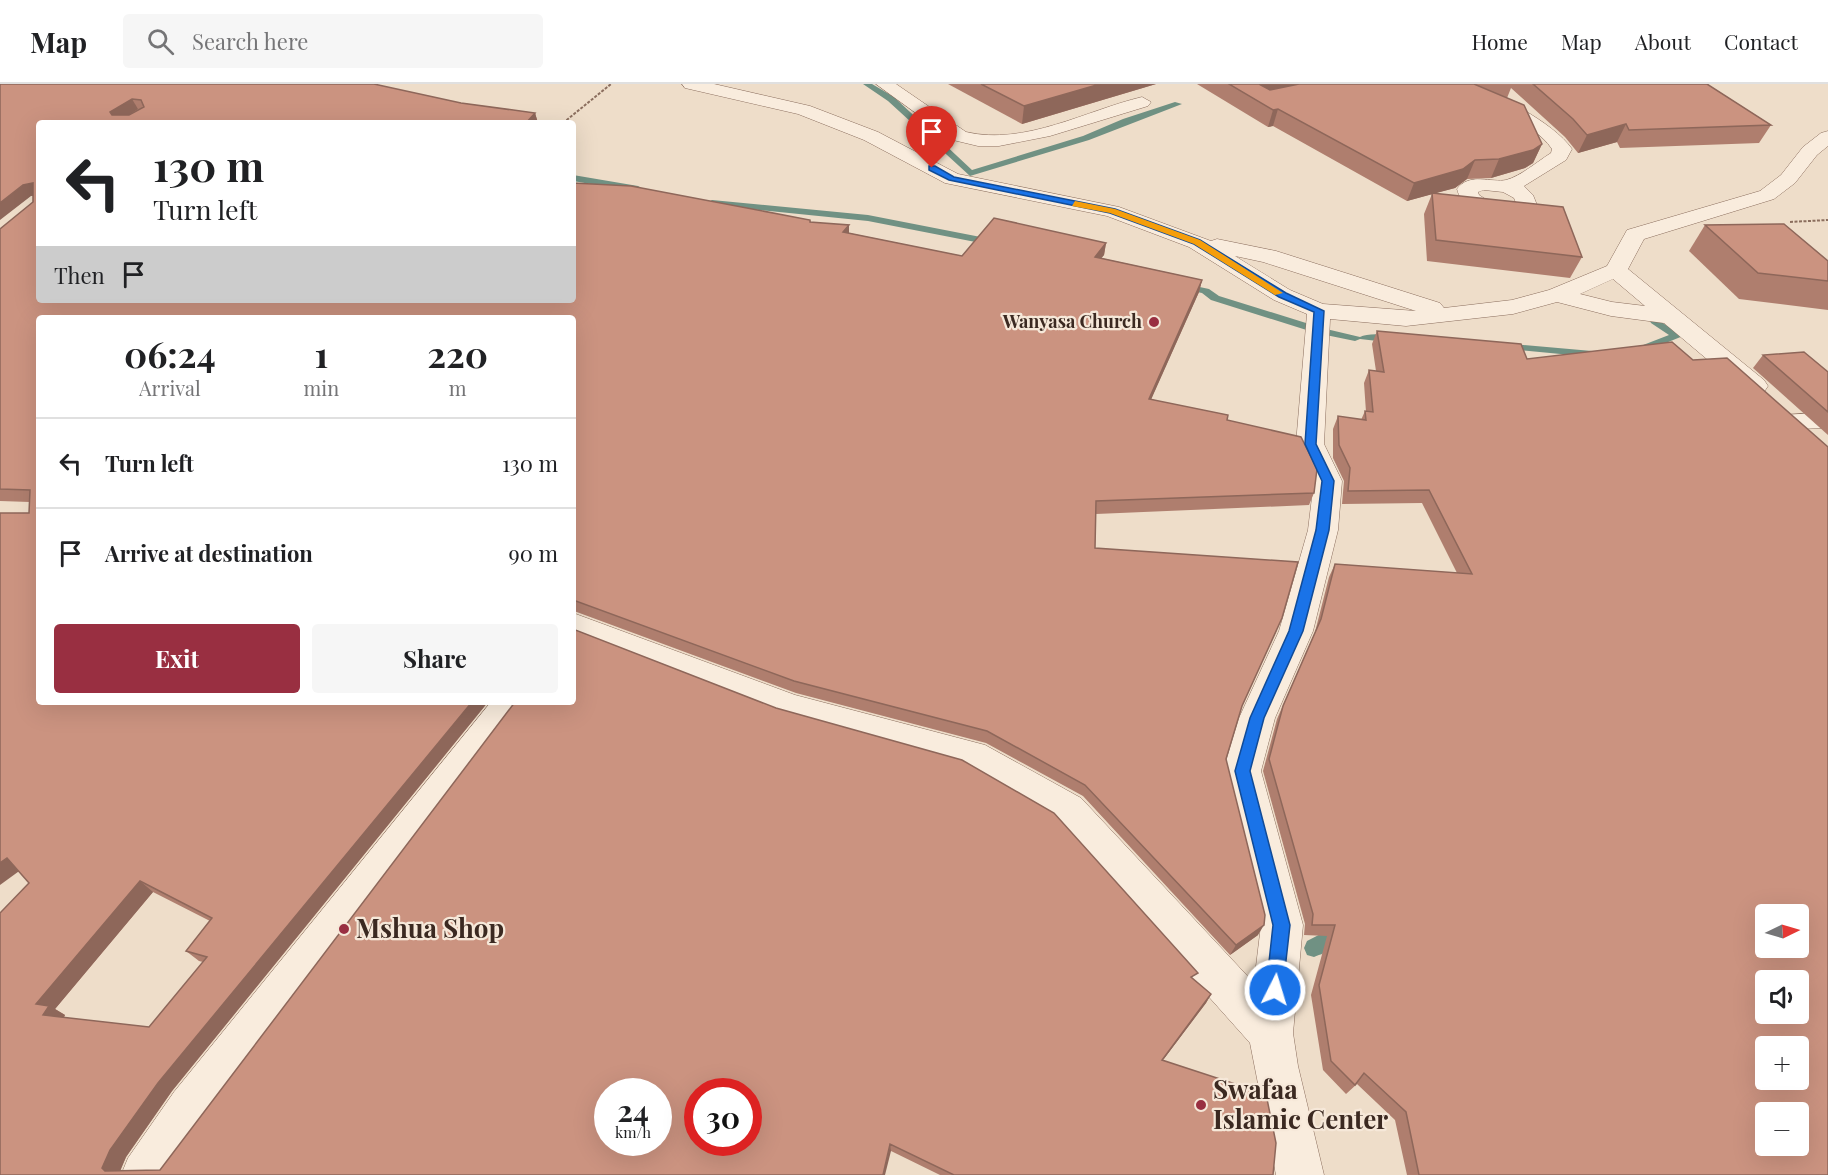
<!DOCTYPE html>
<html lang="en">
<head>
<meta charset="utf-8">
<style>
	body { margin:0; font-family:"Playfair Display",serif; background:#f6f6f6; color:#202124; height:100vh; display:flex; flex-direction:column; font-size:22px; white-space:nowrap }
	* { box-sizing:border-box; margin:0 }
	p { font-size:20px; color:#757577 }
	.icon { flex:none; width:33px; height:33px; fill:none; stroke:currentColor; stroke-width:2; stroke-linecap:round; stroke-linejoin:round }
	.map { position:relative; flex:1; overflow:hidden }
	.sheet { position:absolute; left:36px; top:231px; width:540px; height:390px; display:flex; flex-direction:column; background:#fff; border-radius:6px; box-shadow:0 6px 24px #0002 }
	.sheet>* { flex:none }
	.banner { position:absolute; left:36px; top:36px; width:540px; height:183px; border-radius:6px; box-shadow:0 6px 24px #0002; background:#fff; color:#202124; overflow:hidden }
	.needle { width:39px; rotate:85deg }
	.fabs { position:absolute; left:1755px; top:820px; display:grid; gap:12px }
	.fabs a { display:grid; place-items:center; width:54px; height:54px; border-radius:6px; background:#fff; box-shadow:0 6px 24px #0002; font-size:30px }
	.speed { position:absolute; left:594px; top:994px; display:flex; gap:12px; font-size:30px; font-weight:700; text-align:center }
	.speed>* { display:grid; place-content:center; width:78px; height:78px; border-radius:50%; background:#fff; box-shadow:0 6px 24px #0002; line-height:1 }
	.speed small { font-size:15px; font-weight:400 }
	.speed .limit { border:9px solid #d22; background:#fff; color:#111 }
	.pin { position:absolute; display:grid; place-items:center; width:51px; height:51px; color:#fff; margin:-62px -26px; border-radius:50% 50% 50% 0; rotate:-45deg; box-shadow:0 0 6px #0007 }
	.pin .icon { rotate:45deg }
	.me { position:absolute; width:66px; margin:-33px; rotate:5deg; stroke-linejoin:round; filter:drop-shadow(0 0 4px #0008) }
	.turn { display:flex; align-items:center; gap:21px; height:126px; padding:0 18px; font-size:27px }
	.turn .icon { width:78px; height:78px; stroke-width:2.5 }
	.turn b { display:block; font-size:42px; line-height:51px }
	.then { display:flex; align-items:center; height:57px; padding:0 18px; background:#0003; gap:12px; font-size:22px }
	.eta { display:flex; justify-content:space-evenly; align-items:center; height:102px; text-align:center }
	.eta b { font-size:36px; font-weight:700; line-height:42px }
	.cta { display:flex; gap:12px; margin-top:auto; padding:12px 18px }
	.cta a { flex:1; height:69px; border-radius:6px; background:#992f41; color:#fff; font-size:24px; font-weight:700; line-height:69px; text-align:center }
	.cta a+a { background:#f6f6f6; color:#202124 }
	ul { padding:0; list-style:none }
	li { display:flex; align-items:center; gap:18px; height:90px; padding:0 18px; border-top:2px solid #e0e0e0 }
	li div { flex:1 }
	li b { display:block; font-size:22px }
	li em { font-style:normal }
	header { display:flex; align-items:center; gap:36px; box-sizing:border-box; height:84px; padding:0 30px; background:#fff; border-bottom:2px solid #e0e0e0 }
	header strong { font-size:28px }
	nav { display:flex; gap:33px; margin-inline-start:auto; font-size:21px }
	.search { width:420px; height:54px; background:#f6f6f6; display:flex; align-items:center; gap:15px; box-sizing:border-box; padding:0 21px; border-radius:6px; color:#757577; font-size:22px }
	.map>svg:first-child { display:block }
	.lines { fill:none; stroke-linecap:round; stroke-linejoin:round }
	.stream { fill:#709183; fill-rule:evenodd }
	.street-casing { stroke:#8b6e5e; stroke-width:1 }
	.path { stroke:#8b6e5e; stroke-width:2; stroke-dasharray:3 1.5; stroke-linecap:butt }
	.street { fill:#f9ecdd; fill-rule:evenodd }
	.wall { fill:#af7e6e; fill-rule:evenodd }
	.shaded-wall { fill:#8e675a }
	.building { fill:#cb9380; stroke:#8e675a; stroke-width:1.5; fill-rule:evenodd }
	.route { fill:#1a73e8; stroke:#114b97; stroke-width:1.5 }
	.slow { fill:#f59e0b }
	.poi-dot { fill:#992f41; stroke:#f6e8d9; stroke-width:2 }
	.labels { text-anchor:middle; stroke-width:4.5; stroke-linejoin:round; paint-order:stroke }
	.far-poi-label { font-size:18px; font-weight:bold; fill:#3b2921; stroke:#f6e8d9; text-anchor:end }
	.near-poi-label { font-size:26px; font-weight:bold; fill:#3b2921; stroke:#f6e8d9; text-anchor:start }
</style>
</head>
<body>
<header>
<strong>Map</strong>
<div class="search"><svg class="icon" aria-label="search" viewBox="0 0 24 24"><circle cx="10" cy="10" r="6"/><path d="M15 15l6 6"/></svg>Search here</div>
<nav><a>Home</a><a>Map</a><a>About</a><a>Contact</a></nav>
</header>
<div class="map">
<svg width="1828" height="1091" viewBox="0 0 1828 1091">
	<rect width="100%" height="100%" fill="#eeddc9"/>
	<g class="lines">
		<g class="stream">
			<path d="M863,0H872L894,13L972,86L1083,52L1123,35L1175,18L1182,20L1089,56L970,92L888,17Z"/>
			<path d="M573,91L638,102L643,105L638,108L573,97Z"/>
			<path d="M712,116L868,131L996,156L1001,159L996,162L868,137L709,121L707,119Z"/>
			<path d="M1181,199L1209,205L1219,212L1322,244L1360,253C1369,248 1393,250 1401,256L1395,259L1360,255L1355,257L1316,249L1211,216L1202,209L1177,204L1176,202Z"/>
			<path d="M1655,234L1683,252L1646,267H1638V263L1669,251L1651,239L1650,237Z"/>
			<path d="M1502,259L1592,267L1598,270L1592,273L1498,264L1496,262Z"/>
			<path d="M1340,840L1347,843L1349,849C1343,863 1327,868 1314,873L1307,871L1304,864L1307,857Z"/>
		</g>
		<g class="street-casing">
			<g id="street">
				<path d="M682,0H714L810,22L878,48L958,90L1119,123L1211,157L1217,155L1276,167L1440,219L1444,224L1512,216L1549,206L1607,182L1627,146L1760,107L1781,91L1803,63L1821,49L1828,47V62L1817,71L1795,99L1774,115L1644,155L1628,185L1764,296L1768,302L1764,308L1755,310L1746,308L1664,239L1611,232L1557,218L1513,230L1406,242L1330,235L1324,360L1342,397L1338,446L1313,547L1275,634L1261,687L1303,841L1293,949L1298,982L1324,1091H1276L1250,959L1053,738L962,685L779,634L573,554V529L795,611L985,661L1081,714L1254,899L1261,841L1223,687L1239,634L1279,547L1308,446L1314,397L1296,360L1307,230L1274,216L1189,163L1107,132L945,99L864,56L798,30L685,4ZM1235,172L1263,178L1416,227L1323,220L1290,206ZM1613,195L1645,222L1612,218L1580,210Z"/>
				<path d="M876,0H896L966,48C1025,62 1087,26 1142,13L1151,18L1148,22L1050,52L999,62H978L953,56Z"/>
				<path d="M1439,0C1447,0 1456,0 1463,0C1495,8 1553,38 1572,65L1566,76L1524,102L1533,111L1537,121C1521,144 1463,134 1457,105C1469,88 1492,99 1506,96C1521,92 1538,77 1551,69L1552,65C1532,35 1474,18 1442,4ZM1484,106L1503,108L1514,114L1516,119L1493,120L1479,111L1478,108Z"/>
				<path d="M1828,328V344L1796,345L1786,343L1783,337L1786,331Z"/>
				<path d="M491,618H529L208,1042L174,1091H121L128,1074L174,1008Z"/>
			</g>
		</g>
		<g class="path">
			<path d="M563,39L611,0"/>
			<path d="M1790,138L1828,136"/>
		</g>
		<use href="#street" class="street"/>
	</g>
	<g class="wall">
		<path d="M0,0L461,19L535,29L538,39H39L810,136L811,139L849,141V149L962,172L1106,159L1104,171L1101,174L1202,196L1199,208L1151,315L1227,336L1314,409L1309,421L1096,430L1095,464L1277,546L1241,625L1226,675L1258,851L1230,871L1083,712L986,659L796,609L574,527H573V234H39V618H488L172,1007L126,1073L120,1086H160L1194,896L1211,910L1206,919L1163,976L1273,1091H940L891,1067L0,1091L29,799L19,787L30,418L0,417V145L33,118V112H31ZM153,808L210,837L186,867L199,877L203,878L149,943L64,934L65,931L55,925Z"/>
		<path d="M948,0H1156L1022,40Z"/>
		<path d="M1197,0H1707L1771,41L1759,59L1620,64L1617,58L1578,69L1565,53L1511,4L1507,14L1542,60L1533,79L1525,84L1491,94L1467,95L1455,104L1435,109L1582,173L1570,194L1427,177L1424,130L1432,110L1407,117L1273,42L1268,43Z"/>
		<path d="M1705,141L1828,177V226L1739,215L1689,167Z"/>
		<path d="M1377,247L1828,1091H1407L1395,1036L1357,1000L1346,1010L1323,986L1311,911L1327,852L1304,851L1305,840L1263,687L1277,635L1315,548L1329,493L1335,480L1457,489L1422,419L1342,420L1344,397L1333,374V345L1338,332L1361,336L1365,327L1366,328L1364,299L1369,286L1376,287L1372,260Z"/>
		<path d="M1763,271L1828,288V351L1753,284Z"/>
	</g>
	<g class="shaded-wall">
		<path d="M1100,0H1156L1022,40L1024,22Z"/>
		<path d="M1258,0H1306L1259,10L1254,16Z"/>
		<path d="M132,15L138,25L116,39L110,28Z"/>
		<path d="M1278,25L1273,42L1268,43L1273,26Z"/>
		<path d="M535,29L538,39H526Z"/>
		<path d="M1626,40L1617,58L1578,69L1587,51Z"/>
		<path d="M1542,60L1533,79L1525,84L1491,94L1499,75Z"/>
		<path d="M1475,76L1467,95L1455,104L1407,117L1414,99Z"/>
		<path d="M33,99L39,110L31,112L0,136V119L23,101Z"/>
		<path d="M849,141V152L843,148Z"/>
		<path d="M1106,159L1104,171L1093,184L1095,173Z"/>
		<path d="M1202,196L1199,208L1146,327L1149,315Z"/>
		<path d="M472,618H488L172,1007L126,1073L119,1090L105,1087L102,1084L110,1066L158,999Z"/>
		<path d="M7,774L22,785L0,801V779Z"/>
		<path d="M140,797L153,808L55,925L65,931L59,940L43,931L36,920Z"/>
		<path d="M1264,841L1258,851L1230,871L1236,861Z"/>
		<path d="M1211,910L1206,919L1157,984L1162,976Z"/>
		<path d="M890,1060L891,1067L885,1091H883Z"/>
	</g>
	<g class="building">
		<path d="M0,0H374L461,19L535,29L526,39H39V216H573V99L631,102L810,136V138L849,141L843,148L962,172L994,134L1106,159L1095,173L1202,196L1149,315L1228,331L1227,336L1301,353L1317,385L1314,409L1096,417L1095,464L1298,478L1282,534L1242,622L1226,675L1265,831L1264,841L1236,861L1085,701L987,647L794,597L573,516V234H39V618H472L158,999L110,1066L102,1084L105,1087L160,1086L515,618H573V545L776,624L962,676L1054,729L1198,889L1191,893L1211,910L1162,976L1266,1010L1276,1059L1273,1091H954L890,1060L883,1091H0V829L29,799L7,774L0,779V429H29L30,406L0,405V145L33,118V99L23,101L0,119ZM132,15L141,16L144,23L129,31H112L110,28ZM140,797L212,834L186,867L207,873L149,943L43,931L49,922L36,920ZM608,1008H658V1059H608ZM698,1008H748V1059H698Z"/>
		<path d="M981,0H1100L1024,22Z"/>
		<path d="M1229,0H1259L1270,6L1299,0H1474L1524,21L1542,60L1533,66L1499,75L1475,76L1463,85L1414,99L1278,25L1273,26Z"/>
		<path d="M1533,0H1707L1771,41L1629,46L1626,40L1587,51L1573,35Z"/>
		<path d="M1432,109L1563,123L1582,173L1436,156Z"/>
		<path d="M1784,140L1828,177V197L1758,189L1705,141Z"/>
		<path d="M1377,247L1521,260L1527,275L1672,258L1693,276L1727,274L1828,363V1091H1419L1406,1028L1364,989L1355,1001L1331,977L1319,901L1335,841H1312L1313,830L1269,675L1283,622L1321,535L1335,480L1472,490L1429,406L1348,407L1350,384L1339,361L1338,332L1366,336L1365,327L1373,328L1369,286L1384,288ZM1766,831H1798V864H1766ZM1766,897H1798V930H1766ZM1766,963H1798V996H1766ZM1766,1029H1798V1062H1766Z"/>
		<path d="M1804,268L1828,288V328L1763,271Z"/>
	</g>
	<path class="route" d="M929,82H935L954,93L1115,125L1200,156L1286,209L1324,227L1316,360L1334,397L1329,446L1303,547L1264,634L1250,687L1290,841L1282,912L1275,914L1269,912L1266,906L1273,841L1235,687L1250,634L1289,547L1316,446L1322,397L1305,360L1314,228L1279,213L1194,160L1110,129L949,96L929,86Z"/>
	<path class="slow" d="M1075,117L1115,125L1200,156L1283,209L1275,211L1194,160L1110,129L1072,122Z"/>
	<g class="poi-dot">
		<circle cx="1154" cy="238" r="6"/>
		<circle cx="344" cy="845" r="6"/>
		<circle cx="1201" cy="1021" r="6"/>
	</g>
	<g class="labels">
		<g class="far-poi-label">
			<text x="1142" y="244">Wanyasa Church</text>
		</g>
		<g class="near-poi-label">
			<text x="356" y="854">Mshua Shop</text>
			<text x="1213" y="1015">Swafaa<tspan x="1213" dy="30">Islamic Center</tspan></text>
		</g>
	</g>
</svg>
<div class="fabs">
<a><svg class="needle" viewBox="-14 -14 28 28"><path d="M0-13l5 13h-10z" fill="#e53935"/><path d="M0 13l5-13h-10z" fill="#757577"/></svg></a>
<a><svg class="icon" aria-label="sound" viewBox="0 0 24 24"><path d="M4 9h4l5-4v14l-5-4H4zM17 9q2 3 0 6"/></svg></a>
<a>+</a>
<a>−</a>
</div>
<div class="speed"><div>24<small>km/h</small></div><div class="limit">30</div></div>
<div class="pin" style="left:932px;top:84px;background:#d93025"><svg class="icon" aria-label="arrive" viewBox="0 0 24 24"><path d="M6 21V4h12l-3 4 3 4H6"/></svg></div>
<svg class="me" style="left:1275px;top:906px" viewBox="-20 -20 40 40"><circle r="17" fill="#1a73e8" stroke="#fff" stroke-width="3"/><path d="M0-11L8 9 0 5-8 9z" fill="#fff"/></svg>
<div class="banner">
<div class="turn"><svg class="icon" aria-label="left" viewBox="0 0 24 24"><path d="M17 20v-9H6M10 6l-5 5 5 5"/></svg><div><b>130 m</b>Turn left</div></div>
<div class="then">Then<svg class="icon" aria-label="arrive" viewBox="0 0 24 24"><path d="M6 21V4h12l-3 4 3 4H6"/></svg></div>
</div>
<section class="sheet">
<div class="eta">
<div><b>06:24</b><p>Arrival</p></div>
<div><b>1</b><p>min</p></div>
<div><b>220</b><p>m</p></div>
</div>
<ul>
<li><svg class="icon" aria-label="left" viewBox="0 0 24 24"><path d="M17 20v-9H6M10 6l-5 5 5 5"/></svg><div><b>Turn left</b></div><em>130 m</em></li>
<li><svg class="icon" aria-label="arrive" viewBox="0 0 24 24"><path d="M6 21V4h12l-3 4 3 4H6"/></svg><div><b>Arrive at destination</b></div><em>90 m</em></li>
</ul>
<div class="cta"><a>Exit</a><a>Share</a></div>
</section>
</div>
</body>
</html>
